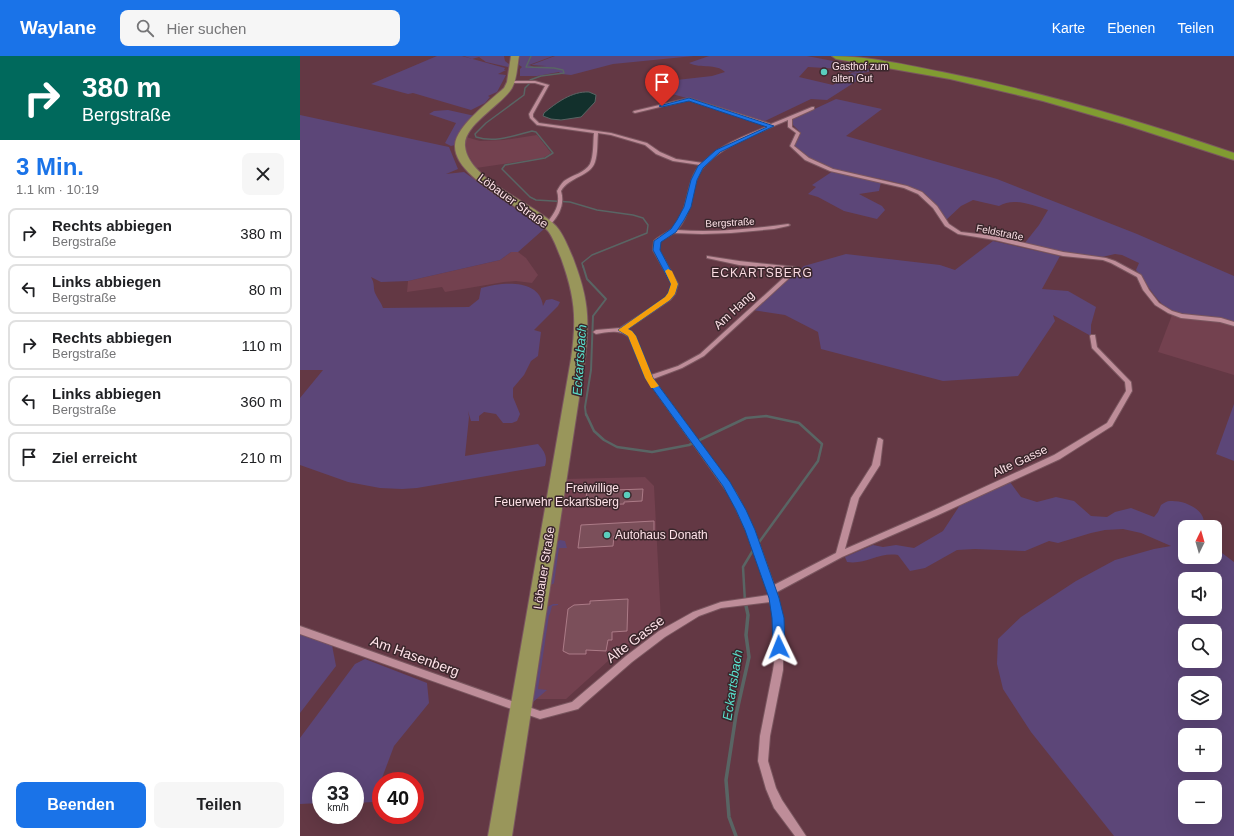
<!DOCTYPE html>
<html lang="de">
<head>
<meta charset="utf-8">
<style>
	body { margin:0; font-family:Helvetica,sans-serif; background:#f6f6f6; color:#202124; height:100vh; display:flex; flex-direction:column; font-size:15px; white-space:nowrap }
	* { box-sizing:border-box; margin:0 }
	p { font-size:13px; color:#757577 }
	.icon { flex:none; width:22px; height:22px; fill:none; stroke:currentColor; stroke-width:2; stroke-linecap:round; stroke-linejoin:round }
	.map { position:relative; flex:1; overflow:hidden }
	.sheet { display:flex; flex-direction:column; background:#fff; width:300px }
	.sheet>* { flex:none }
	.guide { background:#00695c; color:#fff; overflow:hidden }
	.needle { width:26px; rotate:5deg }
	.controls { position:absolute; left:878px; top:464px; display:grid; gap:8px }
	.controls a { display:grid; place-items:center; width:44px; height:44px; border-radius:8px; background:#fff; box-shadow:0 4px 16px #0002; font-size:20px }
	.speed { position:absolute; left:12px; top:716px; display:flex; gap:8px; font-size:20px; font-weight:700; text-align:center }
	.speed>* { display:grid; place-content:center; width:52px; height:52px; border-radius:50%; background:#fff; box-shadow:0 4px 16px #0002; line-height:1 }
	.speed small { font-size:10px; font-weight:400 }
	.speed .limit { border:6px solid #d22; background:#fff; color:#111 }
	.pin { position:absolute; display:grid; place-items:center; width:34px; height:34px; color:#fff; margin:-41px -17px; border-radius:50% 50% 50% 0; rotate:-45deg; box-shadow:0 0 4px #0007 }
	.pin .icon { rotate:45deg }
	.me { position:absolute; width:44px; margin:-22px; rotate:358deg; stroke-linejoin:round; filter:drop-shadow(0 0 3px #0008) }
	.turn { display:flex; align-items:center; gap:14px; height:84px; padding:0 16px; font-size:18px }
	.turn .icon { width:52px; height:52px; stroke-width:2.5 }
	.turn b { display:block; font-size:28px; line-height:34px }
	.round { display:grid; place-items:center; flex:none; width:42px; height:42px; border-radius:8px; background:#f6f6f6 }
	.summary { display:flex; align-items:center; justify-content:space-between; height:68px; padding:0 16px }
	h1 { font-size:24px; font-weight:800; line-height:30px; color:#1a73e8 }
	.primary-button { display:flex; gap:8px; margin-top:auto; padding:8px 16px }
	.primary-button a { flex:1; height:46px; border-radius:8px; background:#1a73e8; color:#fff; font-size:16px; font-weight:800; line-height:46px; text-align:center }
	.primary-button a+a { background:#f6f6f6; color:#202124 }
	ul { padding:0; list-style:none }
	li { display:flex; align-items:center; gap:12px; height:50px; margin:0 8px 6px; padding:0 8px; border:2px solid #e0e0e0; border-radius:8px }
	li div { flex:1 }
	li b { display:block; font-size:15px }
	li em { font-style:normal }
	header { display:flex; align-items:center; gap:24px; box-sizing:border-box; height:56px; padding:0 20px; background:#1a73e8; color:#fff }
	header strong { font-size:19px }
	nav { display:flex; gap:22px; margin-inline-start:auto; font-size:14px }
	.search { width:280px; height:36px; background:#f6f6f6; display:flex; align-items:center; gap:10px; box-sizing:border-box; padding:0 14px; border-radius:8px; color:#757577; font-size:15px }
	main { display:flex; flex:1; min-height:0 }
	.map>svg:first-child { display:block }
	.built { fill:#73414f }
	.green { fill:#5c4678; fill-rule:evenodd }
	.water { fill:#12302c; stroke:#596564 }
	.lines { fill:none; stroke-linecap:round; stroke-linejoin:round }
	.stream-far3 { stroke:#596564; stroke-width:1.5 }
	.stream-far2 { stroke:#596564; stroke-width:2 }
	.stream-far1 { stroke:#596564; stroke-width:2.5 }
	.stream { stroke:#596564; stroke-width:3.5 }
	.building { fill:#7b4f5a; stroke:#ac7b87 }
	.minor-casing { stroke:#7a565f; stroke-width:2 }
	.major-casing { stroke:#7a565f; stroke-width:2 }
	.highway-casing { stroke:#7a565f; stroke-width:2 }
	.minor { fill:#be8d99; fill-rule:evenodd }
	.major { fill:#99965b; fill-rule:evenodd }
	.highway { fill:#819c31; fill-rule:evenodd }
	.route { fill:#1a73e8; stroke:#114b97 }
	.slow { fill:#f59e0b }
	.poi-dot { fill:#5acebd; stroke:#3b272c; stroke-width:1.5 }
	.labels { text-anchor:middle; stroke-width:3; stroke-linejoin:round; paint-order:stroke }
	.far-poi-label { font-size:10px; fill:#fee2e8; stroke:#3b272c; text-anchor:start }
	.far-street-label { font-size:10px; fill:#fee2e8; stroke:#3b272c }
	.street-label { font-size:12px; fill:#fee2e8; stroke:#3b272c }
	.far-quarter-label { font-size:12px; letter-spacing:1px; fill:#fbdbe2; stroke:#3b272c }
	.poi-label { font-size:12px; fill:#fee2e8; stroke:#3b272c; text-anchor:end }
	.water-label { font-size:13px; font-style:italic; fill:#59e2cf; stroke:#3b272c }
	.near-street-label { font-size:14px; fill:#fee2e8; stroke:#3b272c }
</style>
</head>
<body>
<header>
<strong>Waylane</strong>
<div class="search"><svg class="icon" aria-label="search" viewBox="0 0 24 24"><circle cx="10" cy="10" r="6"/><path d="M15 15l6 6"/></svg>Hier suchen</div>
<nav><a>Karte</a><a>Ebenen</a><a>Teilen</a></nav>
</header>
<main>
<section class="sheet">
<div class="guide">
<div class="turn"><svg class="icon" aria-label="right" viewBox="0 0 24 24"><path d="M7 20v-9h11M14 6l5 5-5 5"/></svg><div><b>380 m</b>Bergstraße</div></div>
</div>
<div class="summary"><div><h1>3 Min.</h1><p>1.1 km · 10:19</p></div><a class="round"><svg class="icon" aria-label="close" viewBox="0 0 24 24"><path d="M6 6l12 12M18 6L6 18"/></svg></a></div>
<ul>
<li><svg class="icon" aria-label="right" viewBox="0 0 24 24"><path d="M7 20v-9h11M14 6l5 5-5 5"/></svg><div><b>Rechts abbiegen</b><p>Bergstraße</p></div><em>380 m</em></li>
<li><svg class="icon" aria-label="left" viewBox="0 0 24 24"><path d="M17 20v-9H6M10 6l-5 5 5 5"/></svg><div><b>Links abbiegen</b><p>Bergstraße</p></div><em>80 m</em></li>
<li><svg class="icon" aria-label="right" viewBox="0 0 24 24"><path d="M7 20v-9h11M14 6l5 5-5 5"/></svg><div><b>Rechts abbiegen</b><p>Bergstraße</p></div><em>110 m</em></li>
<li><svg class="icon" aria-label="left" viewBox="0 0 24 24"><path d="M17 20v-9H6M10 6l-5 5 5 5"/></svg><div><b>Links abbiegen</b><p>Bergstraße</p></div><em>360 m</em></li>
<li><svg class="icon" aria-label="arrive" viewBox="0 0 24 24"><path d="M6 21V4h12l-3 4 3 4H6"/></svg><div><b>Ziel erreicht</b></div><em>210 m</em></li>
</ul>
<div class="primary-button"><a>Beenden</a><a>Teilen</a></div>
</section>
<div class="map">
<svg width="934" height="780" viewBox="0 0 934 780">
	<rect width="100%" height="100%" fill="#633844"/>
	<g class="built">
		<path d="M237,79L251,97L243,102L176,112L163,90L166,81L180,85L204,84Z"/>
		<path d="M211,196H218L226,202L238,219L232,227L216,225L204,226L145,236L142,231L107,236L108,225L200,204Z"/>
		<path d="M872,259L920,265L934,269V319L858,296Z"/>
		<path d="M345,421L354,430L361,565L318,596L266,643H234L266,423Z"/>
	</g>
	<g class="green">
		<path d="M137,0H162L205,12L204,14H206L198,18L206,19L197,36L188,40L190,41L185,47L171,54L113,37L108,38L71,28Z"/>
		<path d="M164,0H204L205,5L210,9L208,11L186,6L179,1L172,3Z"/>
		<path d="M220,0H253L229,9L234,11L246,10L231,9L255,0H394L313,8L271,19L261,18L259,16L237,20H220V13L222,11L219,9Z"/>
		<path d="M409,0H507L559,10L572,14C566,19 548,17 541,13L508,11L499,21L533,29L552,17L566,19L527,44L511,43L465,65L459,64L456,65L390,43L358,34L349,29L350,27L412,20L425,16C416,7 401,13 389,7Z"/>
		<path d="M536,43L582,53L546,80L697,123L837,178L934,220V266C914,259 884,264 867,252C853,242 847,226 836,214L839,207L822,199L815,198L802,201L772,198L724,188L739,169L748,154C733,149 713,141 699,150L673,144L661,150L646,164C641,156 636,148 629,142C598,117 545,124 511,104C505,100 499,95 494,90L501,77L493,69V63Z"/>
		<path d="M148,54L175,60L155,89L151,90L145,87L156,67L129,58L134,55Z"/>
		<path d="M0,59L149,91L158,113L146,118L164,116L244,173L218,196H211L200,204L108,225L81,226L71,221C75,228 73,231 75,237C77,242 81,246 83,252L169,251L179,243L181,232C201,226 240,222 243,250L246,244L252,243L260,246L258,250L234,274L241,276L238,300L231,305L224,319L213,332V341L220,358L217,365L212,367H203L196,358L184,356L179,360V365H171L168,355L169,361L165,400L238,388C244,395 248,400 245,410L117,432L102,433L80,432L48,426L0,409V342L23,314H0Z"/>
		<path d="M533,115L581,126L579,135L559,138L582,150L585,154L577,163L544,155L518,141L508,138L516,131L512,129Z"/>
		<path d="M693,185L760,200L742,233L768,235L796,251L791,269V280L753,259L755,265L718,320L643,325L521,293L518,276L485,259L452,254L504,210L546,198L640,209L655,214Z"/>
		<path d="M934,348V405L916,398Z"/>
		<path d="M710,426L721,441L737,446L756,441L774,445L791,460L807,461L815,456L831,452L854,461L858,456L861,449C864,447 867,445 870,445C884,444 905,453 904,468L885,471V501H915V489L922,497L934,506V780H814L731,676L703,633L697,608L698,583L721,561L776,525L815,504L854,493L871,490L841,477L823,473L805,474L791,477L758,487L749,485L725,495L675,493L657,494L625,512L610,515L598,499C578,496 566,509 547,506L545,501L573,489L583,491L596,489L614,492L643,475L660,449ZM885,523H915V553H885ZM885,575H915V605H885ZM885,627H915V657H885ZM885,679H915V709H885ZM885,731H915V761H885Z"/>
		<path d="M260,484L265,485L267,492H259L254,527L253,528L248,529L255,488Z"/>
		<path d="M253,548H258V549L252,550L250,558L249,559L238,633L247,634L233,646H232L247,551Z"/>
		<path d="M0,578L32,589L36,610L0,657Z"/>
		<path d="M65,603L127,627L129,647L94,690L73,746L55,747V725H21V747L0,748V682L55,608Z"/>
	</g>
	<path class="water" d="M289,36L296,39L295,46L281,61L261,64L251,63L243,60L244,57C256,47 272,35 289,36Z"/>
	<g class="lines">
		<path class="stream-far3" d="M231,0L226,11L254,12L263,14L264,17L241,20L230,24V27L225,32L224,39L186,67L175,78L176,81C195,87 213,80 232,75L236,76L253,97L245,102L205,109L202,113L230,141L236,144L270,146L297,154L333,159L343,162L348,169L347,177L292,199L282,207L283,211"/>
		<path class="stream-far2" d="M283,210L287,223L306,243L293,260L291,314L285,351L286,359"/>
		<path class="stream-far1" d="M286,358L294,375L304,384L317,391L352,396L389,389L446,362L466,360L499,367L522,388L518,405L452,496L443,511L445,546"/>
		<path class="stream" d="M436,780L429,761L426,724L436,659L449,601L446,579L448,559L445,545"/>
	</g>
	<g class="building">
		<path d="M343,433L342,445L324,446V448L285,449L287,435Z"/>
		<path d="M354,465V478L314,480L313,490L278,492L281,469Z"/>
		<path d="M328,543L327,575L312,576V584H308L306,595L286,594V598H269L263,595L268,553L274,549L290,548V545Z"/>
	</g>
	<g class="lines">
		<g class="minor-casing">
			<path id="minor" d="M211,25H235L249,29L233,58V61L239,67L311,77L347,87L360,96L376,103L403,107C419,89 446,79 468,70L389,44L335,57L333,56L334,55L389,42L471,68L512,51H514V53L492,63V71L500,77L494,90L509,102L533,113L607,130L622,136L637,150L649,168L661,176L695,180L763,196L806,202L815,205L841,219L849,234L859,247L872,255L882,258L921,262L934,266V270L920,266L881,262L868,257L855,249L843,234L837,221L811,207L803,204L763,200L695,184L658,178L645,170L633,152L618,138L604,132L530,115L505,104L490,90L496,77L488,71V64C463,75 409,94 398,120C390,138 391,159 377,174C414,177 451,173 488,168L490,169L488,170L474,173L431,177L402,178L374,177L359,186V194L378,228L375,238L370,244L326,274L330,276L335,280L351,319L378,310L400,298L492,214L439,209L407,202V200L439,205L496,211L499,213L404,300L382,312L353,323L436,437L454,474L474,529L536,497L551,442L572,409L578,382H580L583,384L580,409L559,442L545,493L630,456L754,399L807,367L826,335L825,326L792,292L790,280L791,279H795L797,291L831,326L832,335L812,370L760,403L636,460L542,501L477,536L482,562L483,601V614L470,680L468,705L476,732L482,744L506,780H495L474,752L466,733L458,705L460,680L473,614L475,601L474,562L470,546L421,552L399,560L365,581L332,606L278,653L240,663L0,578V570L240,655L272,646L326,600L359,575L393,556L421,546L469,539L446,474L430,440L346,322L329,281C320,273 307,276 296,278L293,276L296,274L320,272L366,242L369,238L372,228L353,194L354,185C361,178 371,176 377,168C389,150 386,125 400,109L373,105L356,98L345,89L311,79L298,77C297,87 298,97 295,106C290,121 270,120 261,135C265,148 259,160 250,169H246V168C254,158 261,149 257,135C259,131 261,128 264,125C272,119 285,117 290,108C294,99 293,86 294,77L237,69L230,62L229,58L245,30L235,27H210Z"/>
		</g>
		<g class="major-casing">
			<path id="major" d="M211,0H219C217,11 217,23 212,32C202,49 163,69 165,90C168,124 234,147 256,170C264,179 268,191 273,202C288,241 290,262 285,303L212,780H188L271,303C277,262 275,241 261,202C257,193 254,183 248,175C227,152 153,123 155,89C156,70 191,44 204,32L207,26Z"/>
		</g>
		<g class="highway-casing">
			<path id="highway" d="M532,0C569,0 606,9 642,16C742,36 838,64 934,97V104L823,68L743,45L650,23L536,3Z"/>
		</g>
		<use href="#minor" class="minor"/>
		<use href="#major" class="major"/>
		<use href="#highway" class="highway"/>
	</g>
	<path class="route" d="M389,42L474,70L420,96L403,112L397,124L391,151L384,164L376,176L361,186L360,194L378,228L375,238L370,244L328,273L332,275L336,280L353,322L430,426L446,454L455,474L479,542L484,562L485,591L483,594L479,595L475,594L473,591L472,562L469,542L445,474L436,454L423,430L345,322L328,280L318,274L365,241L368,237L371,228L353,194L354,185L371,173L377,164L384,151L391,124L398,110L416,94L467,71L389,45L362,51L359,50Z"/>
	<path class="slow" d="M368,213L372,215L378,228L375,238L370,244L328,273L332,275L336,280L353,322L359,330L354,332H351L345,322L328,280L318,274L365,241L368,237L371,228L365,215Z"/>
	<g class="poi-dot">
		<circle cx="524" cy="16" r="4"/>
		<circle cx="327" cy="439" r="4"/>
		<circle cx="307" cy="479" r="4"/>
	</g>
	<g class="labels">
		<g class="far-poi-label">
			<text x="532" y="14">Gasthof zum<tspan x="532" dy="12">alten Gut</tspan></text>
		</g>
		<g class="far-street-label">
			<text transform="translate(430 166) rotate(-3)" y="4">Bergstraße</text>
			<text transform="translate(700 176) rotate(11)" y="4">Feldstraße</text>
		</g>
		<g class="street-label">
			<text transform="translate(213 145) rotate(36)" y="4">Löbauer Straße</text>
			<text transform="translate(434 254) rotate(-43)" y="4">Am Hang</text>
			<text transform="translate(720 405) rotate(-25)" y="4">Alte Gasse</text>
			<text transform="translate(244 512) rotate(-81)" y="4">Löbauer Straße</text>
		</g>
		<g class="far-quarter-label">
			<text x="462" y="221">ECKARTSBERG</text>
		</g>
		<g class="poi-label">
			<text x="319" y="436">Freiwillige<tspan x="319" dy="14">Feuerwehr Eckartsberg</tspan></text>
			<text x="315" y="483" text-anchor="start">Autohaus Donath</text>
		</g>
		<g class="water-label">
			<text transform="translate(279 304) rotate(-86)" y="5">Eckartsbach</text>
			<text transform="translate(432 629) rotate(-81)" y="5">Eckartsbach</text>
		</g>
		<g class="near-street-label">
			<text transform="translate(335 583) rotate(-37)" y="5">Alte Gasse</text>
			<text transform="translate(115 600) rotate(20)" y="5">Am Hasenberg</text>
		</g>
	</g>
</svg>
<div class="controls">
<a><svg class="needle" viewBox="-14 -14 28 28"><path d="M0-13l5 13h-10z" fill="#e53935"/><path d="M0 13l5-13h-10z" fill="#757577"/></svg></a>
<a><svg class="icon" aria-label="sound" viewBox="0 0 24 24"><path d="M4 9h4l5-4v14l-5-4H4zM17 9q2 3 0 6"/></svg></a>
<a><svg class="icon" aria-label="search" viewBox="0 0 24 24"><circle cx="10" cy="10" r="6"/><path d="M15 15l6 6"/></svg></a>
<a><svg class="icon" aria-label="layers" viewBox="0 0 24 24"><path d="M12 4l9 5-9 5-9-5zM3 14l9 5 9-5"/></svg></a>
<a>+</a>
<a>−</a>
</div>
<div class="speed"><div>33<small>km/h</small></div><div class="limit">40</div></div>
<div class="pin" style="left:362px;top:50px;background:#d93025"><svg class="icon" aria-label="arrive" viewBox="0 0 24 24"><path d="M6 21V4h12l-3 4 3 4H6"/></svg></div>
<svg class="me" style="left:479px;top:591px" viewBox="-20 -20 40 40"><path d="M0-17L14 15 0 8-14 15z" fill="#1a73e8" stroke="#fff" stroke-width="4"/></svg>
</div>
</main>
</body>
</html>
